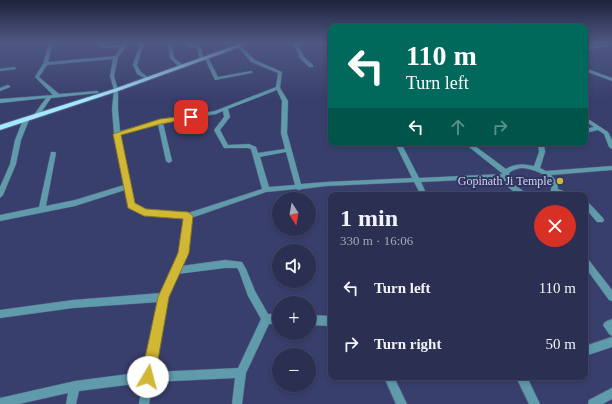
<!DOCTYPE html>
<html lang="en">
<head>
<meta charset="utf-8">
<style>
	body { margin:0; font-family:"Times New Roman",serif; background:#333758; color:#f1f3f6; height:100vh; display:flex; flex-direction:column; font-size:15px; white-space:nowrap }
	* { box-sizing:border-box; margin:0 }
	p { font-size:13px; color:#a6a9b7 }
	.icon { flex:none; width:22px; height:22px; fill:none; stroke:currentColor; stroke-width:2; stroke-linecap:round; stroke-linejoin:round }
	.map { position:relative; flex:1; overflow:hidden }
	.panel { position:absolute; left:328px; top:192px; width:260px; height:188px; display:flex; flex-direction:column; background:#2b2f51; border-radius:8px; box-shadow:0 2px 6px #0003,0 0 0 1px #474a68 }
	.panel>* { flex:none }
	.guide { position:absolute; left:328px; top:24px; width:260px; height:122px; border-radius:8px; box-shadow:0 2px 6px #0003,0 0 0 1px #474a68; background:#00695c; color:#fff; overflow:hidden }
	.needle { width:26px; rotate:169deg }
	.fabs { position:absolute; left:272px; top:192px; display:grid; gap:8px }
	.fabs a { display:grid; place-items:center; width:44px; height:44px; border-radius:50%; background:#2b2f51; box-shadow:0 2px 6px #0003,0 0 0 1px #474a68; font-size:20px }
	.pin { position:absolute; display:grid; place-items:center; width:34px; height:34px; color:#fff; margin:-17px; border-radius:8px; box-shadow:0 2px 6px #0006 }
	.me { position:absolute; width:44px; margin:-22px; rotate:8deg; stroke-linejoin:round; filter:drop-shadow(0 0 3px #0008) }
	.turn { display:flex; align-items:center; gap:14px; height:84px; padding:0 12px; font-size:18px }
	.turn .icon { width:52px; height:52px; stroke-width:2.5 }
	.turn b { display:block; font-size:28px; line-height:34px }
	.lanes { display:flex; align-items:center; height:38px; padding:0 12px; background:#0003; justify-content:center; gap:20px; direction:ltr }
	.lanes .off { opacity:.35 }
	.round { display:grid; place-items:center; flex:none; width:42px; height:42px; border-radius:21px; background:#333758 }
	.overview { display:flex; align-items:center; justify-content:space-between; height:68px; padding:0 12px }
	h1 { font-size:24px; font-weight:700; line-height:30px }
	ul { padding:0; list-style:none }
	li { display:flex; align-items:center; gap:12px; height:56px; padding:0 12px }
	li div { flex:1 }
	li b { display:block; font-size:15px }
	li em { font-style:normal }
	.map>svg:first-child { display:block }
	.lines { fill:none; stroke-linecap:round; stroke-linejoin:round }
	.minor-casing { stroke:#575d86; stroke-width:1 }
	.major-casing { stroke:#575d86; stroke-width:2 }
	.minor { fill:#5f9bab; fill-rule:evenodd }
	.major { fill:#a2e9fd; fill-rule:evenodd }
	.route { fill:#d1b736; stroke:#887723 }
	.poi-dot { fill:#d1b736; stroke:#2f3460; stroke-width:1.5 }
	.labels { text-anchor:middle; stroke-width:4; stroke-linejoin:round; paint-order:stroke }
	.poi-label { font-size:12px; fill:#ced3ef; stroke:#2f3460; text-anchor:end }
</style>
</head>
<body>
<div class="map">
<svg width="612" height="404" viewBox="0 0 612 404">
	<rect width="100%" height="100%" fill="#393f6c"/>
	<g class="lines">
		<g class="minor-casing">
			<g id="minor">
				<path d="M49,43H53L48,62L115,56L121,47L102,48L100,47L99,43H103L104,46L123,45L125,43H129L118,57L114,76L118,90V109L120,131L160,120L215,111L276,87L278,73L251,62L238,47L241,46L255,60L282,72L280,88L288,101L287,133L301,184L326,182L412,178L395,143H401L419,178L503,174L464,143H471L506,169C515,163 524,164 534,166L539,152L538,143H544L545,152L540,168L546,171L612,166V170L551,175L557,182L558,189L569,193L570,195H560L556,194L555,195H549C550,193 551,191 551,189C555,176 531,168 521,168C516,169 513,170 509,173C509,186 521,187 528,195C516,195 508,190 503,178L421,182L427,195H421L414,182L326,186L302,189L299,190L296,189L266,192L191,218L187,253L181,266L225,260L242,262L246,269L255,291L268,314H279V324H269L246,373L242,404H232L235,378L153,382L149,404H139L142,383L79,391L76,404H66L68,393L19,404H0V398L75,381L144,372L159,302L73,308L0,318V310L73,300L161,293L179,253L184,218L145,215L129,207L125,190L75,206L0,221V215L39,207L51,152H55L56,153L46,206L75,200L124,185L114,134L112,109L114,90L110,76L113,59L47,65L39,77L59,94L97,91L99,92L97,93L51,98L38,117L36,118L33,116L46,98L0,103V99L53,95L35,77L43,64ZM277,90L282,101L281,133L285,149L258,153L256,147L249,144L228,145L220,130L230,117L228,109ZM223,111L224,117L214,130L224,148H248L251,149L262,189L188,213L146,209L134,203L120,135L158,124L166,161L169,163L172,161L163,123L216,114ZM286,152L295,185L269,187L260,157ZM225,268H237L239,271L248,296L261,319L238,368L154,372L168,297L178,274Z"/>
				<path d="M140,43L144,44L137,65L141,72L150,79L148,80L137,74L133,65Z"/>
				<path d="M168,43H172L174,58L184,66V68H180L170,58Z"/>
				<path d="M188,43H192L193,46L200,45L204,61L200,60L197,47L190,48Z"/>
				<path d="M293,43H297L304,57L313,65V67H309L300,58Z"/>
				<path d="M328,43H331V46H330Z"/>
				<path d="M612,43V45L585,50V48Z"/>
				<path d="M205,58L209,59L218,77L251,71L253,72L251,73L215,80L205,59Z"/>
				<path d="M14,67L16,68V69L0,71V69Z"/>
				<path d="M585,68L612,78V81L585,71Z"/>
				<path d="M8,85L10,86V87L0,91V88Z"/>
				<path d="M585,117L608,132L612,140V149L609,147L604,134L598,130L585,133V129L594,127L585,121Z"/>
				<path d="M26,118L29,120L21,140L16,164L3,195L0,198V187L10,164L15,140L23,120Z"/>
				<path d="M585,200L587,201L603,218L604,220L603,222H597L585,208Z"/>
				<path d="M585,257L588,259L612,290V301L609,300L585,267Z"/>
				<path d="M309,315L331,316V326L309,325Z"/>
				<path d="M612,319V336L609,334L603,325L605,322Z"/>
				<path d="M612,337V347L585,356V346Z"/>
				<path d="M384,377H394L407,404H396Z"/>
				<path d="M516,377H527L540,404H529Z"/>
				<path d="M612,388V399L603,404H588L589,400Z"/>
			</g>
		</g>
		<g class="major-casing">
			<path id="major" d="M242,43H251L118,91L0,130V125L114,89Z"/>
		</g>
		<use href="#minor" class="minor"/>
		<use href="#major" class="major"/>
	</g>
	<linearGradient id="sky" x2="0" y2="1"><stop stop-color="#1f233b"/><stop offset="0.43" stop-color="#4e5883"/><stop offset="1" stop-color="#4e5883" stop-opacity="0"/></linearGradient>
	<rect width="612" height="100" fill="url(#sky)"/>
	<path class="route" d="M191,115H193V118L161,124L121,135L135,203L146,209L188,212L193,216L189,253L169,297L155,377L153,382L148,384L143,382L141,377L158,297L178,253L183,219L144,216L128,208L113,134L160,119Z"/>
	<circle class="poi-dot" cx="560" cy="181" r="4"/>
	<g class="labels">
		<g class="poi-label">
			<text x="552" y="185">Gopinath Ji Temple</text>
		</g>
	</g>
</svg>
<div class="fabs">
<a><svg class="needle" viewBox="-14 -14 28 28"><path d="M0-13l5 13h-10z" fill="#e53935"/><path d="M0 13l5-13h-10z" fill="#a6a9b7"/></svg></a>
<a><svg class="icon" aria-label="sound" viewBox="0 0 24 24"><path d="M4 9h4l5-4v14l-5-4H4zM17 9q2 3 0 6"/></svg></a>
<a>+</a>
<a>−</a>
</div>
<div class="pin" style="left:191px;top:117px;background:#d93025"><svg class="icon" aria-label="arrive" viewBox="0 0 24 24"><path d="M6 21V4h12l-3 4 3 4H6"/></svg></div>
<svg class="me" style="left:148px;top:377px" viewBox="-20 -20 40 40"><circle r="19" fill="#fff"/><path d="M0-13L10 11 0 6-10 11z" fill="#d1b736"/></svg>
<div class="guide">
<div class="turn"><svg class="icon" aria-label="left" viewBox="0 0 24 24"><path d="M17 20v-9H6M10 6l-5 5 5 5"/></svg><div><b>110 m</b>Turn left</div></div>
<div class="lanes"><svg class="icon" aria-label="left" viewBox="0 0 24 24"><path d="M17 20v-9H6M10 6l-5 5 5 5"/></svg><svg class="icon off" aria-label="ahead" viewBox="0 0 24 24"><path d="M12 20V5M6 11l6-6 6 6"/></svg><svg class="icon off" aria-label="right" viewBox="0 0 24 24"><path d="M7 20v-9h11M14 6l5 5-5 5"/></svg></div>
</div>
<section class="panel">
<div class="overview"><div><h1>1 min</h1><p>330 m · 16:06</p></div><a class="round" style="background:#d93025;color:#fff"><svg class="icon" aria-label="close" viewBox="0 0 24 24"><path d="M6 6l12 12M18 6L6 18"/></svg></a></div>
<ul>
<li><svg class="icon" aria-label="left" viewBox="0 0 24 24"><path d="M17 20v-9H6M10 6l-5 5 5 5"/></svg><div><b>Turn left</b></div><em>110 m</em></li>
<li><svg class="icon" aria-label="right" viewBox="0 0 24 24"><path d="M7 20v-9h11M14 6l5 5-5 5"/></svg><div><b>Turn right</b></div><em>50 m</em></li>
</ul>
</section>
</div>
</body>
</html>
